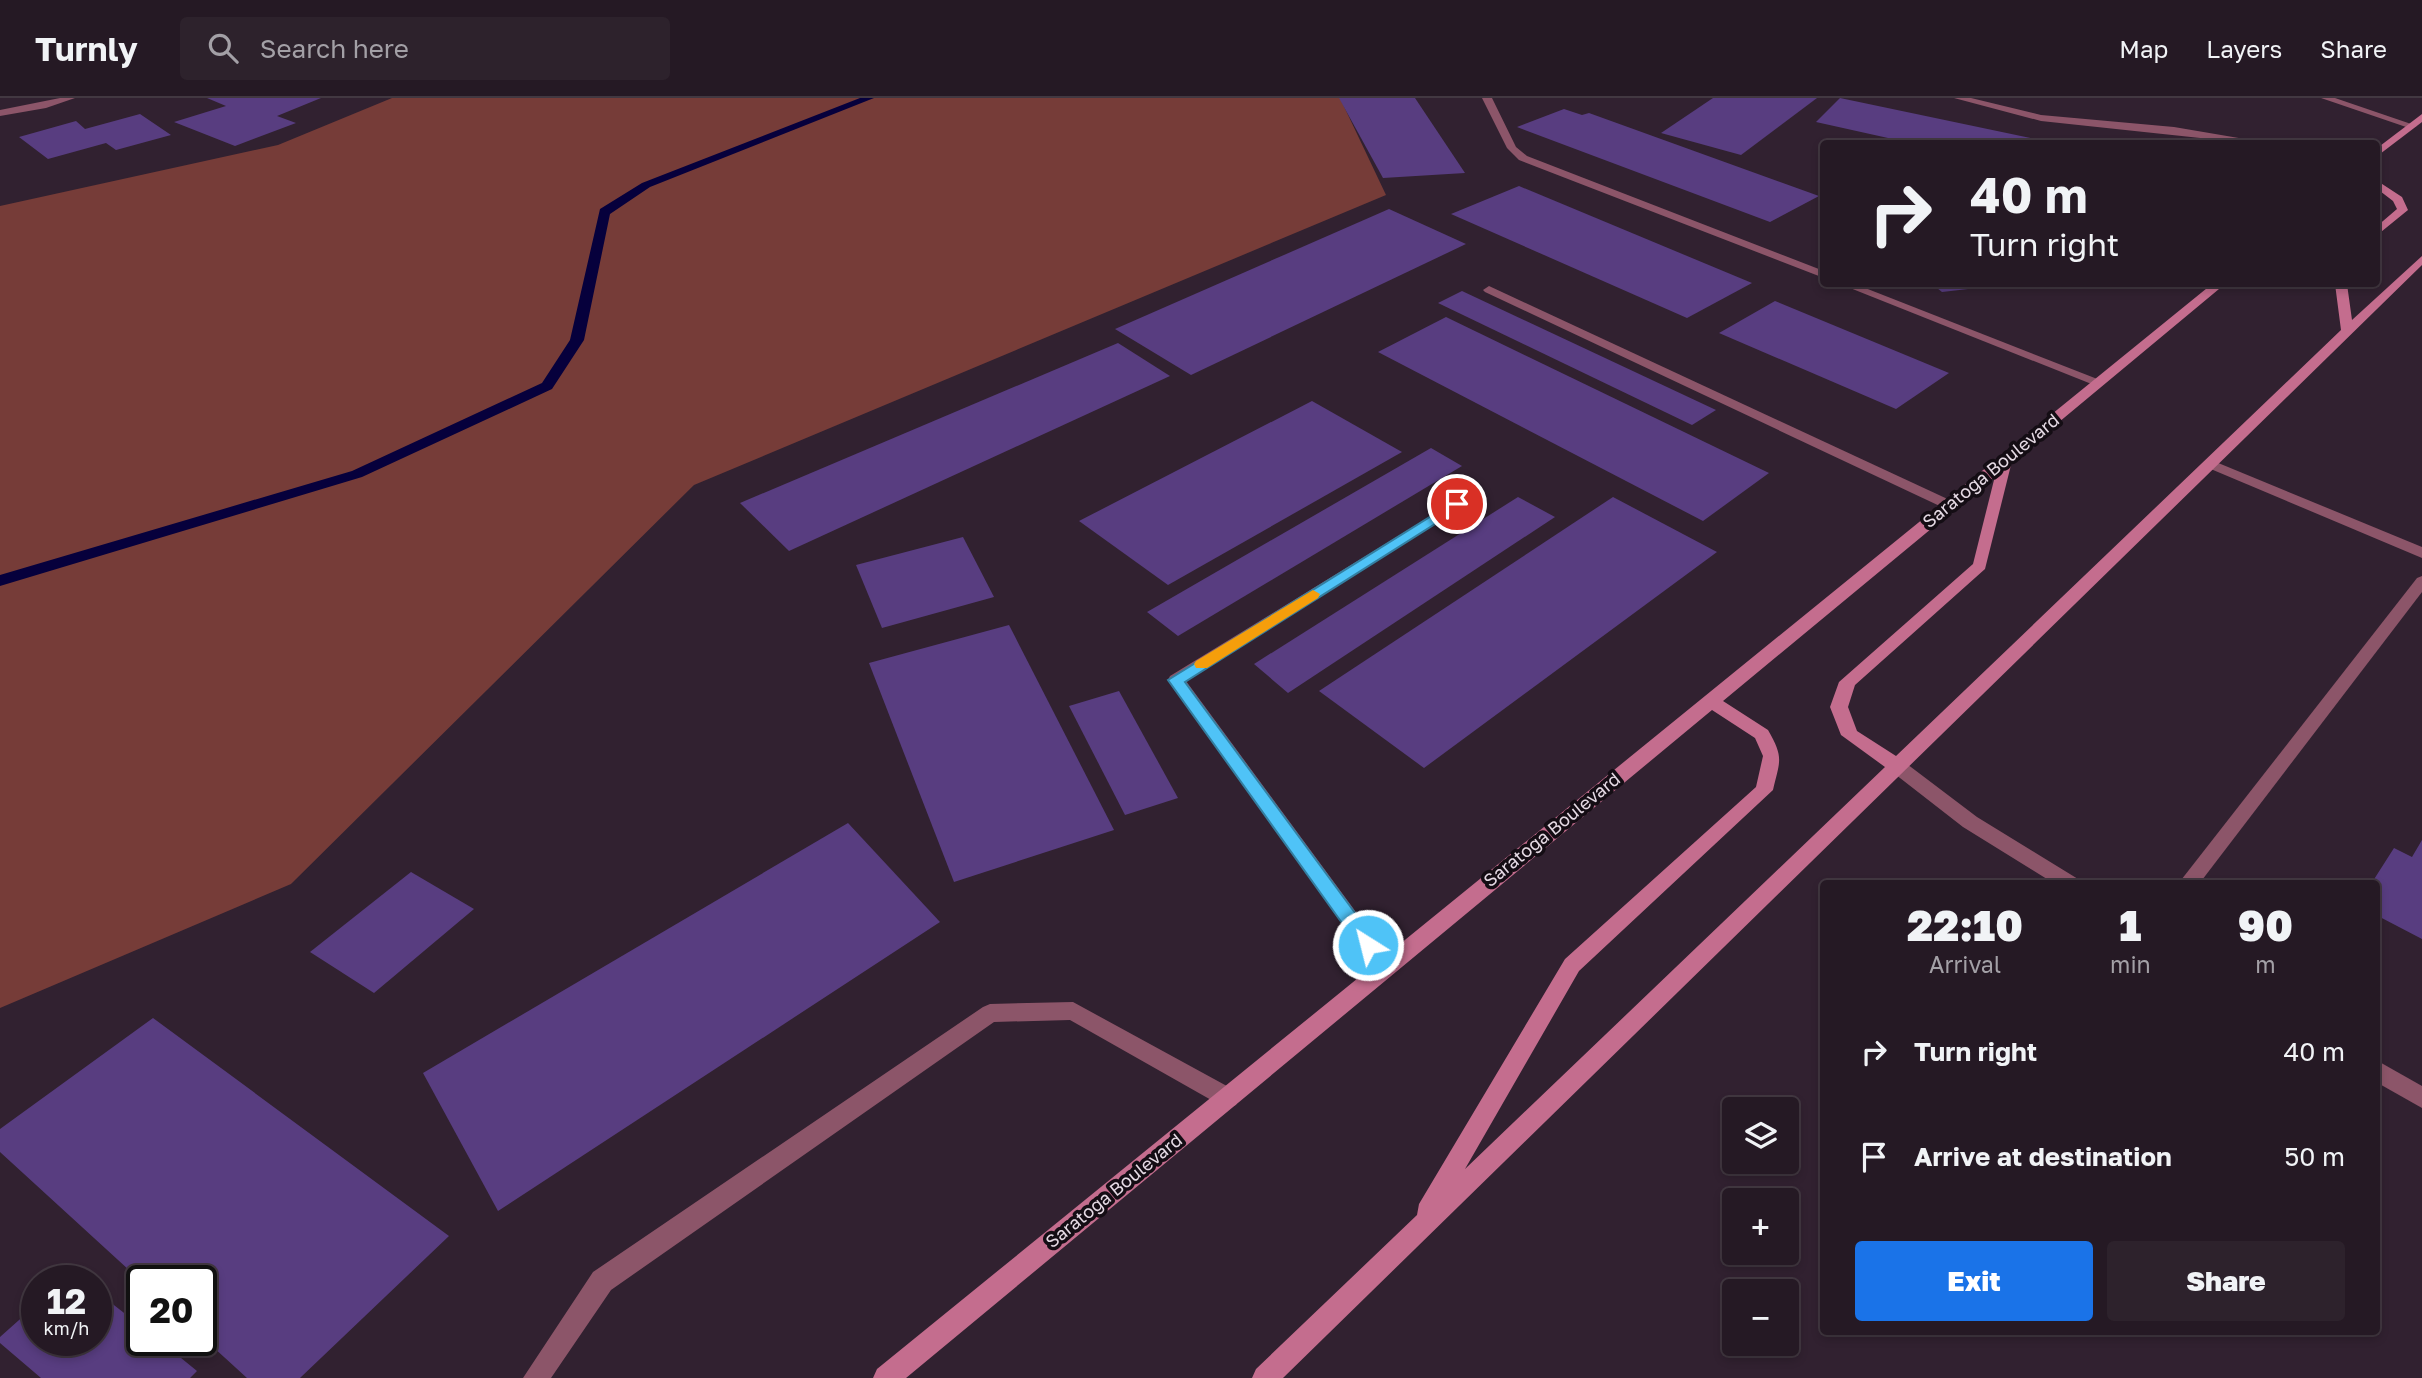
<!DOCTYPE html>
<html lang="en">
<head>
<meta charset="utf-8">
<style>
	body { margin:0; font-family:"Golos Text",sans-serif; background:#2d222c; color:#f1f3f6; height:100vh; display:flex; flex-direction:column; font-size:26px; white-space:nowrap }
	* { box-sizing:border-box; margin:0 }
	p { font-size:23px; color:#a3a0a6 }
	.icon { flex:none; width:38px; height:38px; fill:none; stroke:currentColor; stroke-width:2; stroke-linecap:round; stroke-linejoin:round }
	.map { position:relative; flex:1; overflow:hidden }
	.sheet { position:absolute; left:1820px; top:782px; width:560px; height:455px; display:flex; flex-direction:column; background:#251924; border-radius:7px; box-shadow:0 4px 10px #0003,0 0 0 2px #423841 }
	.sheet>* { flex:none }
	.guide { position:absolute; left:1820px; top:42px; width:560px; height:147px; border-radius:7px; box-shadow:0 4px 10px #0003,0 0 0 2px #423841; background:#251924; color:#f1f3f6; overflow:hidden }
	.fabs { position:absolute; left:1722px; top:999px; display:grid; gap:14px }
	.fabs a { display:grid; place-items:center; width:77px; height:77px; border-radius:7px; background:#251924; box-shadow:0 4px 10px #0003,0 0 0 2px #423841; font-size:35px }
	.speed { position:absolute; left:21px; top:1167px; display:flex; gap:14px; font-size:35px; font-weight:700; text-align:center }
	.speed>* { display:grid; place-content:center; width:91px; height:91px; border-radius:50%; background:#251924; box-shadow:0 4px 10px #0003,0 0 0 2px #423841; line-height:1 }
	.speed small { font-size:18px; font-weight:400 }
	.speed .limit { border:4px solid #111; border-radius:10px; background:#fff; color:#111 }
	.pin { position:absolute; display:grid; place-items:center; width:60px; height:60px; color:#fff; margin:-30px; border:4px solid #fff; border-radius:50%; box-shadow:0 2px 7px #0007 }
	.me { position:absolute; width:77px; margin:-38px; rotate:324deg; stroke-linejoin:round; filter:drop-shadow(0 0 5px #0008) }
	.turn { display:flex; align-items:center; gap:24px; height:147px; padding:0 35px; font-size:32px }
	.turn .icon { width:91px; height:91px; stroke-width:2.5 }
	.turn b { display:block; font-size:49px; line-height:60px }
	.eta { display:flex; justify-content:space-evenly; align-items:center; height:119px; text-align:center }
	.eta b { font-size:42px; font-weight:800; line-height:49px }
	.action { display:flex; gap:14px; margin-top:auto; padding:14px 35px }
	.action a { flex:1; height:80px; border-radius:7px; background:#1a73e8; color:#fff; font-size:28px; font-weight:800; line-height:80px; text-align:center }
	.action a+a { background:#2d222c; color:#f1f3f6 }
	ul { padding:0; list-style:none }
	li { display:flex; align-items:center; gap:21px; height:105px; padding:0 35px }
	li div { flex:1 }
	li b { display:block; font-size:26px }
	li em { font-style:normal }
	header { display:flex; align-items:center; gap:42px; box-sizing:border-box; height:98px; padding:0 35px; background:#251924; border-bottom:2px solid #423841 }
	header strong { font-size:33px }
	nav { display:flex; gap:38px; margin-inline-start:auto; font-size:24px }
	.search { width:490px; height:63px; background:#2d222c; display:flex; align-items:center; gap:18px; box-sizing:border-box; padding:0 24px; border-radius:7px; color:#a3a0a6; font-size:26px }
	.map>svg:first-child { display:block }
	.green { fill:#763c38 }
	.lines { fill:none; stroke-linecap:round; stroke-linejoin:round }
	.stream { fill:#06003c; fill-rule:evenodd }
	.building { fill:#583d80 }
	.lane { fill:#8c5569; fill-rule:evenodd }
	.street { fill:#8c5569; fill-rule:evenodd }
	.secondary { fill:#c46d8e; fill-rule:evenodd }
	.route { fill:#4fc3f7; stroke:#337fa1; stroke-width:2 }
	.slow { fill:#f59e0b }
	.labels { text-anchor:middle; stroke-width:7; stroke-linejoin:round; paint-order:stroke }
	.street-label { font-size:18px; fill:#e5dae4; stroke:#140d14 }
</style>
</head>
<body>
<header>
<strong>Turnly</strong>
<div class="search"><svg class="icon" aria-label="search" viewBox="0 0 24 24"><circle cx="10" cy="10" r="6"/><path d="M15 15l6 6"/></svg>Search here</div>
<nav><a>Map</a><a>Layers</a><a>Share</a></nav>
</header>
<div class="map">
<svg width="2422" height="1280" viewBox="0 0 2422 1280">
	<rect width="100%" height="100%" fill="#312130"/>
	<path class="green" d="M392,0H1340L1386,97L694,387L291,786L0,910V108L278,47Z"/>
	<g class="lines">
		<path class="stream" d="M860,0H874L650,89L610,116L584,242L552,291L362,379L0,488V477L352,373L542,285L570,242L600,111L642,85Z"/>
	</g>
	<g class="building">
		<path d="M207,0H321L277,18L296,25L235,48L174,24L226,8Z"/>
		<path d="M1339,0H1415L1465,75L1383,80Z"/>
		<path d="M1713,0H1817L1741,57L1661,35Z"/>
		<path d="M1840,0L2050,44V46H1915L1816,24Z"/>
		<path d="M1564,11L1582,17L1589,15L1819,98L1770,124L1517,29Z"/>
		<path d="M140,16L171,37L116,52L106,45L48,61L19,39L76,23L85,31Z"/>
		<path d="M1519,88L1752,185L1687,220L1451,116Z"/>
		<path d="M1389,111L1466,146L1191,277L1115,231Z"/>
		<path d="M1932,186H2003V187L1942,194Z"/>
		<path d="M1462,193L1716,312L1692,327L1438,205Z"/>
		<path d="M1775,203L1949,275L1896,311L1719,235Z"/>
		<path d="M1446,219L1769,375L1703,423L1378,254Z"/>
		<path d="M1118,245L1170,278L789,453L740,405Z"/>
		<path d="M1312,303L1402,354L1168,487L1079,423Z"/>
		<path d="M1431,350L1462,368L1178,538L1147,514Z"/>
		<path d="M1518,399L1555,419L1288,595L1254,566Z"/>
		<path d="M1613,399L1717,454L1424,670L1319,593Z"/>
		<path d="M963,439L994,499L882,530L856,467Z"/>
		<path d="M1009,527L1114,732L954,784L869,565Z"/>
		<path d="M1119,593L1178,700L1125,717L1069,608Z"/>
		<path d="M848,725L940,824L498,1113L423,975Z"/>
		<path d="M2422,742V841L2376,817V786H2371L2394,750L2412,759Z"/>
		<path d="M411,774L474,811L374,895L310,854Z"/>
		<path d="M153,920L449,1138L300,1280H247L201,1238V1183H141L0,1054V1031Z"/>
		<path d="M96,1193L142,1229V1242H159L197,1273L190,1280H41L0,1245V1239L37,1206V1242H96Z"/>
	</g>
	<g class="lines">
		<g class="lane">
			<path d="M1482,0H1492L1516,49L1527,58L1824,173V180L1519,62L1507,50Z"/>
			<path d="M1954,0H1971L2041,17L2174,29L2274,46H2225L2219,42L2041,23Z"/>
			<path d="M2321,0H2335L2417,28L2409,30Z"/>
			<path d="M1840,186H1855L2105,284L2099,288L2094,287Z"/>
			<path d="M1489,188L1954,404L1956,407L1954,410H1944L1485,194L1483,192Z"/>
			<path d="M2211,362L2422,449V460L2206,369V363Z"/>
			<path d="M1457,402L1464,406L1462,409L1186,583L1392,863L1395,869L1392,875L1385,878L1378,875L1168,582L1170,578Z"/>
			<path d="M2422,478V494L2199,786H2178L2417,480Z"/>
			<path d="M1897,661L1903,663L1977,719L2078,781L2081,786H2055L1963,729L1891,673L1888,668L1891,663Z"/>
			<path d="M1073,904L1236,993L1239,1000L1236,1007L1228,1010L1220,1007L1070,922L994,924L611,1192L551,1280H523L593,1174L983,909L990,906Z"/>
			<path d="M2376,962L2422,988V1010L2376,984Z"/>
		</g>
		<path class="street" d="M60,0H75L46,10L0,18V12Z"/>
		<g class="secondary">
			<path d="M2422,16V24L2376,59V51Z"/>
			<path d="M2376,82L2402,99L2408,112L2376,138V129L2397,111L2393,103L2376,90Z"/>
			<path d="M2422,158V167L1283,1280H1252L1256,1271L1417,1117L1419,1106L1565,861L1756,689L1763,658L1755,640L1712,612L906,1280H873L877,1271L2212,186H2225L2012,363L1985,471L1855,587L1848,609L1857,633L1896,658L2341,232L2335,186H2347L2352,222ZM1995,378L1973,466L1839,584L1830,609L1841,637L1885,669L1465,1071L1579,873L1773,692C1780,662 1784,660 1768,632L1723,603Z"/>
		</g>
	</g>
	<path class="route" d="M1457,402L1463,406L1462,409L1185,584L1375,842L1378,847L1375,853L1368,855L1362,853L1168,582Z"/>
	<path class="slow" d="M1313,492L1320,496L1318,500L1207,570H1196L1194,566L1196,563Z"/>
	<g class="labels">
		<g class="street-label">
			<text transform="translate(1991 373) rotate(-39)" y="6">Saratoga Boulevard</text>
			<text transform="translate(1552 732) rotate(-39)" y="6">Saratoga Boulevard</text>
			<text transform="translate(1114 1093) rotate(-39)" y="6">Saratoga Boulevard</text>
		</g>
	</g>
</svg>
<div class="fabs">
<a><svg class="icon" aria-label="layers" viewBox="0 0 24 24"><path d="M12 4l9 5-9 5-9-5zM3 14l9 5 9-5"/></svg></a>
<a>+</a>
<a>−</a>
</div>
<div class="speed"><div>12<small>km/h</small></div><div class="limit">20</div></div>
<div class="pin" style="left:1457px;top:406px;background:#d93025"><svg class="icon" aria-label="arrive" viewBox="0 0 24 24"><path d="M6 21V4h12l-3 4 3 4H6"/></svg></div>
<svg class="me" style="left:1368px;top:847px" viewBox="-20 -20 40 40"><circle r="17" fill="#4fc3f7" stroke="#fff" stroke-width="3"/><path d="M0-11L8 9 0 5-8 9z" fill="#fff"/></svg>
<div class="guide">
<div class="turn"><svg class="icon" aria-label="right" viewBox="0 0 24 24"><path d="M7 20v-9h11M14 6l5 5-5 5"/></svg><div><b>40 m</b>Turn right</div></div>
</div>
<section class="sheet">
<div class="eta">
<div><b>22:10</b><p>Arrival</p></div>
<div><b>1</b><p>min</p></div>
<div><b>90</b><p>m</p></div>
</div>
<ul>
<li><svg class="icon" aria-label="right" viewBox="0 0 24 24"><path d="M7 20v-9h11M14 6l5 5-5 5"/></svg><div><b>Turn right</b></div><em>40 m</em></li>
<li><svg class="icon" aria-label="arrive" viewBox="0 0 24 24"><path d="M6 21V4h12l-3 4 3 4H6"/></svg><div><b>Arrive at destination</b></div><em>50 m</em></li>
</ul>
<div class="action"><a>Exit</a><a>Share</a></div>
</section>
</div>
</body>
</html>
